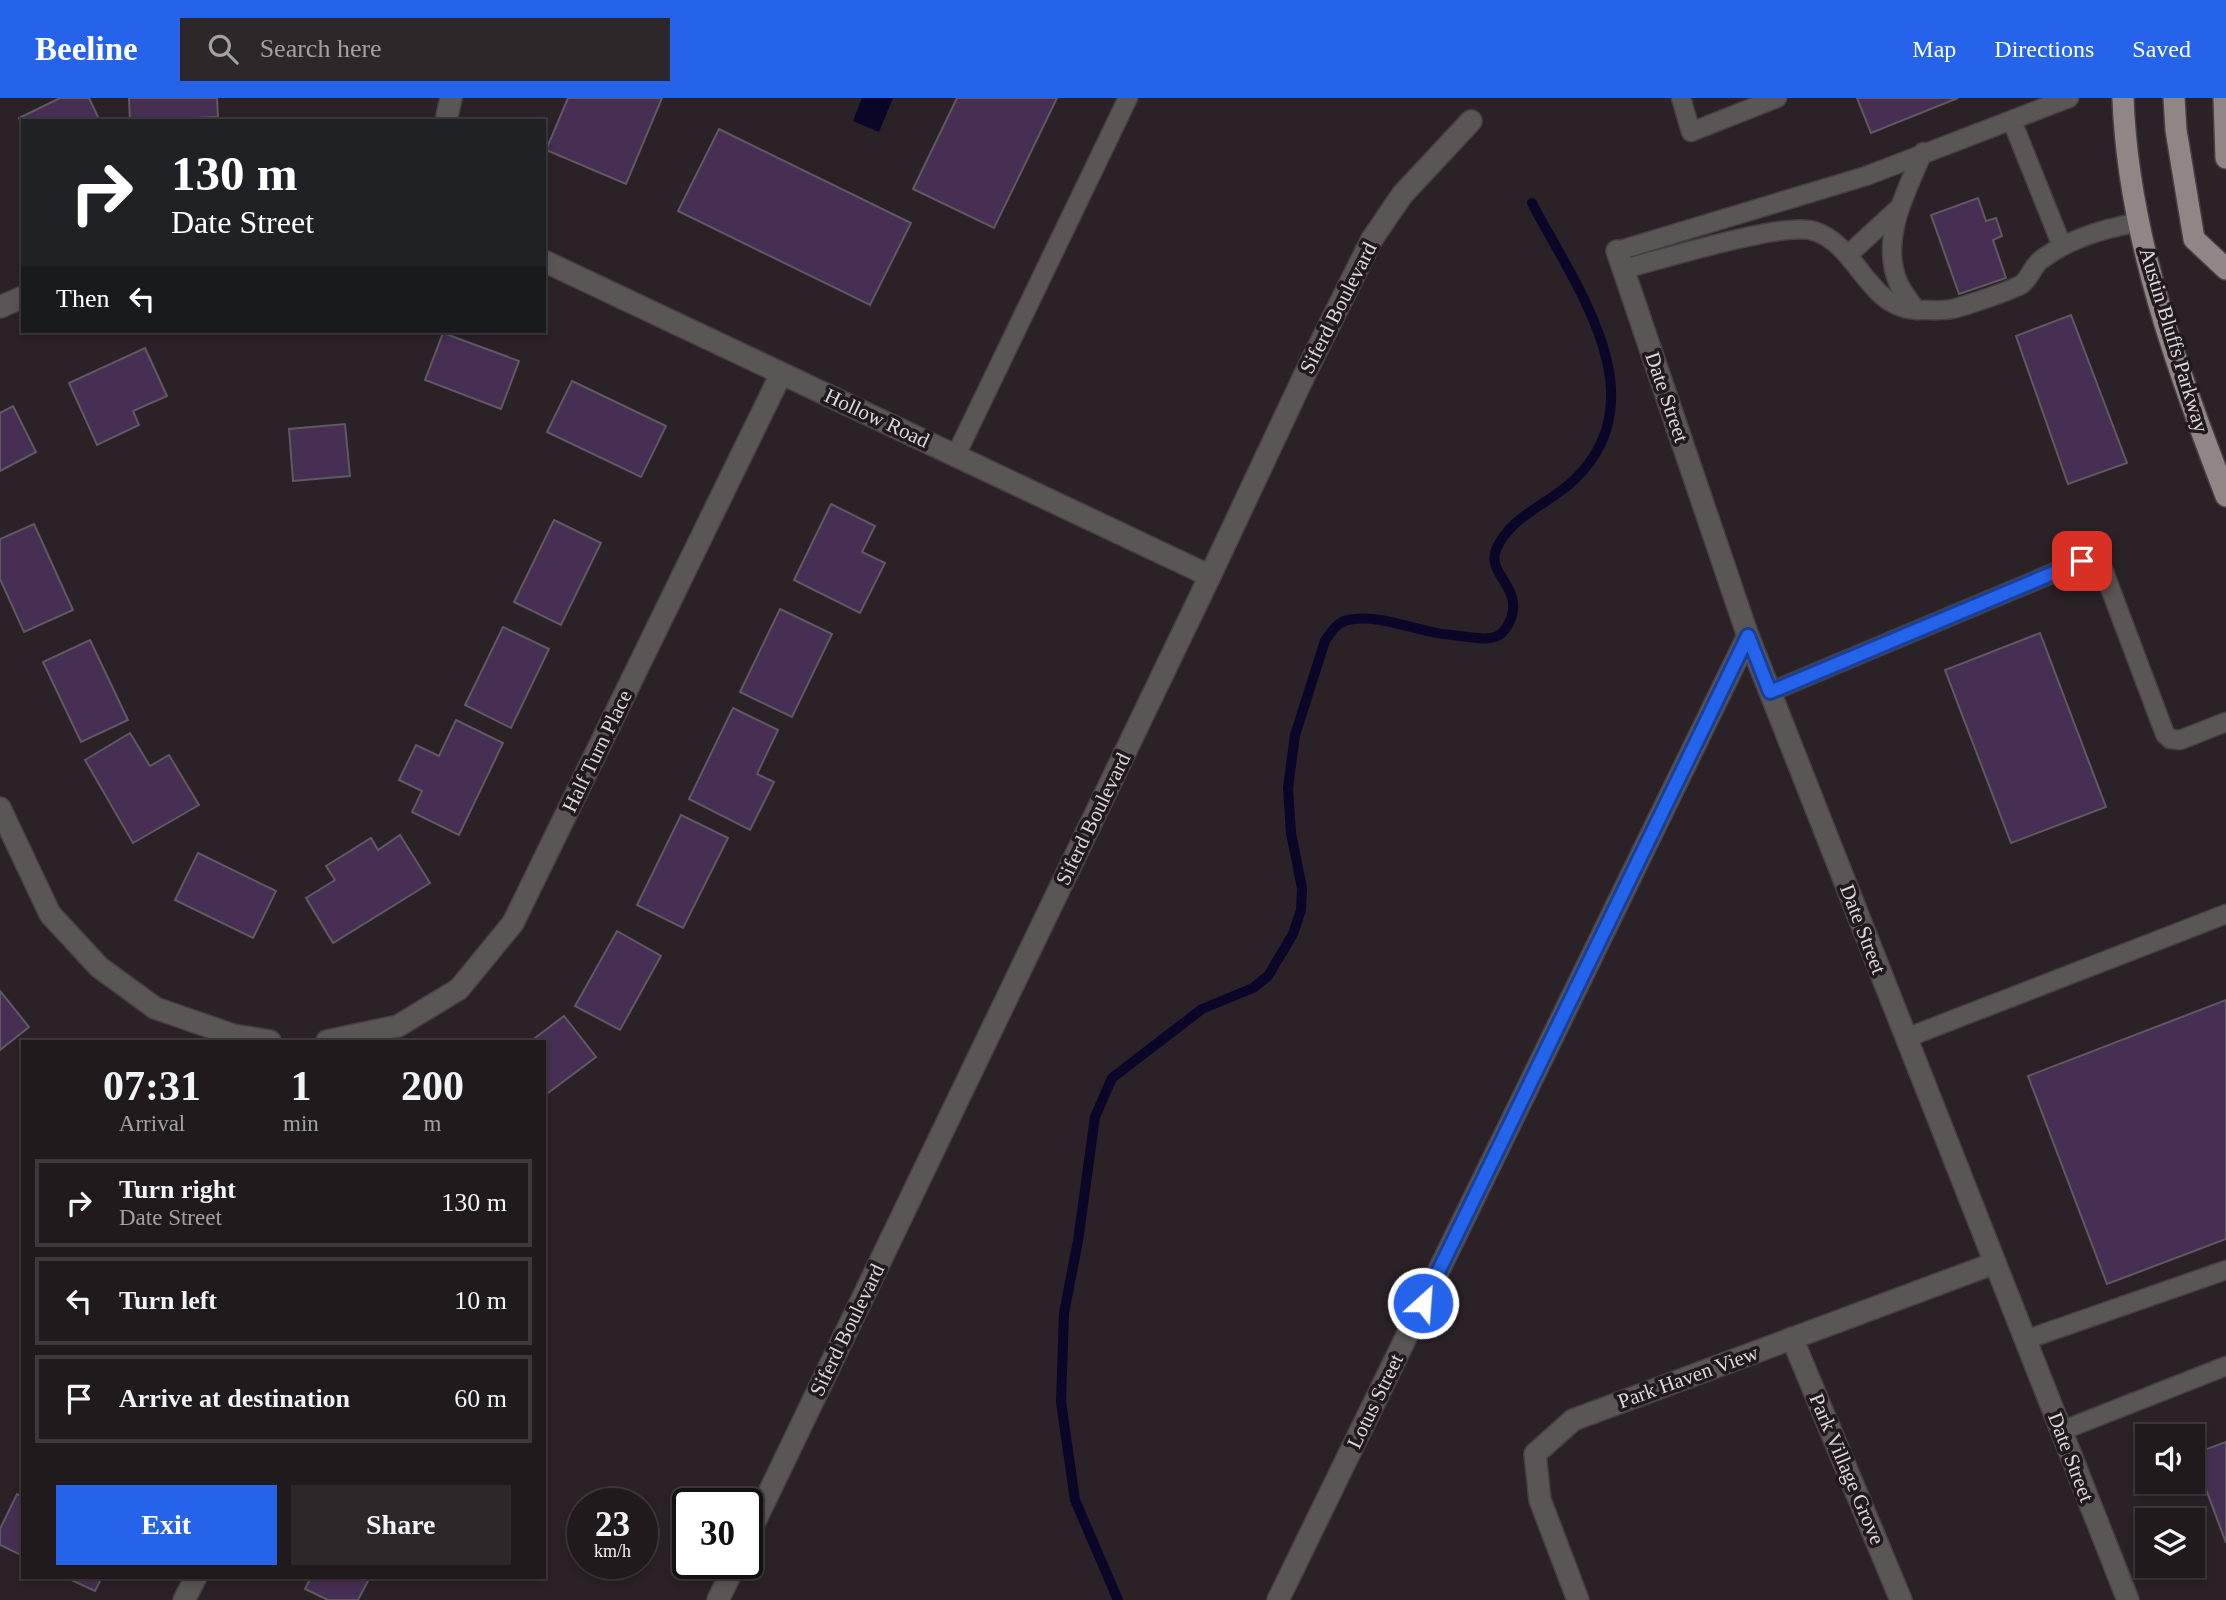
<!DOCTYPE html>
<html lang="en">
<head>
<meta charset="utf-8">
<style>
	body { margin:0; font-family:"Times New Roman",serif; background:#2d2729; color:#f1f3f6; height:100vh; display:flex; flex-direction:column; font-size:26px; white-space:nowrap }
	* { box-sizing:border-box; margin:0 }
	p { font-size:23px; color:#a2a1a3 }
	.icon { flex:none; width:38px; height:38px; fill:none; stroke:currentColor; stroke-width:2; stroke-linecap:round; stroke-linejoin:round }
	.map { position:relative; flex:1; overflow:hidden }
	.side { position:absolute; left:21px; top:942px; width:525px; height:539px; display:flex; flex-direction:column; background:#201a1c; border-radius:0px; box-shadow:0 4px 10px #0003,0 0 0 2px #3d383b }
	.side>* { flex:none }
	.guide { position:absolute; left:21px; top:21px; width:525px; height:214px; border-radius:0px; box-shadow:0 4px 10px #0003,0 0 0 2px #3d383b; background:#202124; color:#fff; overflow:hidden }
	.controls { position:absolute; left:2135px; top:1326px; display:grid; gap:14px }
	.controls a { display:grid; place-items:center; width:70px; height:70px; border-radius:0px; background:#201a1c; box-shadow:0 4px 10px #0003,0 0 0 2px #3d383b; font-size:35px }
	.speed { position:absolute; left:567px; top:1390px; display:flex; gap:14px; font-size:35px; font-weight:700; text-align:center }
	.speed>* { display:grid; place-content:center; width:91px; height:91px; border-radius:50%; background:#201a1c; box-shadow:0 4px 10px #0003,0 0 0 2px #3d383b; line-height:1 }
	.speed small { font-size:18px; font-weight:400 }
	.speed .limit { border:4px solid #111; border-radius:10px; background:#fff; color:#111 }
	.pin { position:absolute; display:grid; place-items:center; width:60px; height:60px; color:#fff; margin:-30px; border-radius:14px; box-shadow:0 4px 10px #0006 }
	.me { position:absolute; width:77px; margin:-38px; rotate:26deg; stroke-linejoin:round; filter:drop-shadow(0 0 5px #0008) }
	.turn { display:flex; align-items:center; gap:24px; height:147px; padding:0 35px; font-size:32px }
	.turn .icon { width:91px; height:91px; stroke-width:2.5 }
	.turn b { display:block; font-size:49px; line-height:60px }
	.then { display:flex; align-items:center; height:66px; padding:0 35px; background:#0003; gap:14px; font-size:26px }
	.eta { display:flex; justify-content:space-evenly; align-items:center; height:119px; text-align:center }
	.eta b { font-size:42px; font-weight:700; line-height:49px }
	.primary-button { display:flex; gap:14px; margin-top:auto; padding:14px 35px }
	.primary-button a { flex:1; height:80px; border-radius:0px; background:#2563eb; color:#fff; font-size:28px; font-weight:700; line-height:80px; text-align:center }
	.primary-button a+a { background:#2d2729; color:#f1f3f6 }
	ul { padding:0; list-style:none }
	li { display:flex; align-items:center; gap:21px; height:88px; margin:0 14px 10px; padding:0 21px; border:4px solid #3d383b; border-radius:0px }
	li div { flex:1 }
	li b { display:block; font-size:26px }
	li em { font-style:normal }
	header { display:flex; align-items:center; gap:42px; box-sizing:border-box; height:98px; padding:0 35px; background:#2563eb; color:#fff }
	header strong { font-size:33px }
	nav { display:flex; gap:38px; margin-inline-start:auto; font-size:24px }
	.search { width:490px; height:63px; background:#2d2729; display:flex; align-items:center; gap:18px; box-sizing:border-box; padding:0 24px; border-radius:0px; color:#a2a1a3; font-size:26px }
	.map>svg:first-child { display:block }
	.water { fill:#0b0528 }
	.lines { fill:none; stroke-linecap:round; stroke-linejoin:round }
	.stream { stroke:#0b0528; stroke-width:10 }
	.building { fill:#472e53; stroke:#5f5a61; stroke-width:2 }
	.lane-casing { stroke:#473f43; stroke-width:21 }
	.street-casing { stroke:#473f43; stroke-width:24 }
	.primary-casing { stroke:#473f43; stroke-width:24 }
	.lane { stroke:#5a5656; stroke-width:18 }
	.street { stroke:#5a5656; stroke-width:21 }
	.primary { stroke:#908686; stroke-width:21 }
	.route-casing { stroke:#184099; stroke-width:18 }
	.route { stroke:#2563eb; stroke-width:12 }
	.labels { text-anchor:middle; stroke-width:7; stroke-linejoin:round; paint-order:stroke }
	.street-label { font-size:21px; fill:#ddd8db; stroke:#20191d }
</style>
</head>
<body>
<header>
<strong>Beeline</strong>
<div class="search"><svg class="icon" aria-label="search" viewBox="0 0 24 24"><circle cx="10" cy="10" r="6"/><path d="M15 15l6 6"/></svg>Search here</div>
<nav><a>Map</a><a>Directions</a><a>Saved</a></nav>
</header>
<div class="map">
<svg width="2226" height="1502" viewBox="0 0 2226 1502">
	<rect width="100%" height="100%" fill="#2a2226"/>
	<path class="water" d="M862,0H893L879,34L853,23Z"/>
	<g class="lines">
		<path class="stream" d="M1118,1502L1075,1402L1061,1304L1064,1215L1078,1143L1095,1019L1112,980L1202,911L1253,890L1268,878L1293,836L1301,812L1302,790L1291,735L1288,690L1295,637L1325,543C1331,534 1337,524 1348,522C1375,516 1406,529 1432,534C1444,537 1456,537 1468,539C1477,540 1486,542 1495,539C1501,537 1506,531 1509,525C1526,490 1486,477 1496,452C1510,418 1549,406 1574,382C1661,300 1574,186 1532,105"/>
	</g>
	<g class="building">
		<path d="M60,0H89L100,23H23V28L19,20Z"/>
		<path d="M129,0H217L218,19L130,23Z"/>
		<path d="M568,0H662L626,86L546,52Z"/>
		<path d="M957,0H1057L994,130L913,91Z"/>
		<path d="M1857,0H1958L1871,35Z"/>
		<path d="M719,31L911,125L870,207L678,113Z"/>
		<path d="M1978,100L1986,123L1996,120L2002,138L1993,142L2006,180L1959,196L1931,117Z"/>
		<path d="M2071,217L2127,365L2068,386L2016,238Z"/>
		<path d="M443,235L519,263L501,311L425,282Z"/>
		<path d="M145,250L167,298L133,313L139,327L97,347L69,285Z"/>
		<path d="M572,283L666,328L641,379L547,334Z"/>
		<path d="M13,308L36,354L0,373V315Z"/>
		<path d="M345,326L350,378L293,383L289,331Z"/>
		<path d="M831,406L875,428L862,454L885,465L860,515L794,482Z"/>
		<path d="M554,422L601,445L561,527L514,504Z"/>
		<path d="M34,426L73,512L24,534L0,481V441Z"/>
		<path d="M780,511L832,536L792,619L740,594Z"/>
		<path d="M503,529L549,551L511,630L465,607Z"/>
		<path d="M2040,535L2106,709L2011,745L1945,572Z"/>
		<path d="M90,542L128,622L81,644L43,564Z"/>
		<path d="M733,610L778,632L757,676L774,684L750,732L689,701Z"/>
		<path d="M456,622L503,645L459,737L412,714L422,693L399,682L416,647L439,658Z"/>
		<path d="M130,635L150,668L169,657L199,707L133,745L85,662Z"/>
		<path d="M681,717L728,740L683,830L637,807Z"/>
		<path d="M400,737L430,785L333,845L306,800L335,782L326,768L371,740L378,752Z"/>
		<path d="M198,755L276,793L253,840L175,802Z"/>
		<path d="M617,833L661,858L620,932L575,908Z"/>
		<path d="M0,893L29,929L0,952Z"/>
		<path d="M2226,902V1141L2107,1186L2028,978Z"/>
		<path d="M564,918L596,959L544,998V943H531Z"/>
		<path d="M2226,1344V1445L2193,1356Z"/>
		<path d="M17,1396L23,1399V1458L0,1447V1431Z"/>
		<path d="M65,1479H102L95,1493Z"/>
		<path d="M311,1479H370L358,1502H328L305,1491Z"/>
	</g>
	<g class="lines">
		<g class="lane-casing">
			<g id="lane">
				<path d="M1681,0L1691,34L1777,0"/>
				<path d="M2012,23L2062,148"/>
				<path d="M1617,153L1866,78L2069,0"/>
				<path d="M1849,156L1898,111"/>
				<path d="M1623,171C1661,162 1783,123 1814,133C1860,148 1867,213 1921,212C1931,212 1943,213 1952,211C1965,208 2013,192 2022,186C2030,180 2033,167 2042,161C2070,140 2106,130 2140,124"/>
				<path d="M1916,212C1910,203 1902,194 1898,184C1880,141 1906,94 1923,54"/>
				<path d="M956,357L1128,0"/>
				<path d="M1770,594L2082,463L2093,462L2101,466L2165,636L2170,641L2180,642L2226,624"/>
				<path d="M1906,940L2226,816"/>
				<path d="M2025,1242L2226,1172"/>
				<path d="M2061,1333L2226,1268"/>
			</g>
		</g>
		<g class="street-casing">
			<g id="street">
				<path d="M446,23L451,0"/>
				<path d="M1617,153L1748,538L2128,1502"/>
				<path d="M544,163L1210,478"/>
				<path d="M0,209L23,199"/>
				<path d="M0,710L50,816L99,869L155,910L233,937L270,943"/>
				<path d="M327,943L398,928L459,891L513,825L781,276"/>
				<path d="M1792,1240L1901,1502"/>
				<path d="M747,1440L1210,478L1305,276L1372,141L1402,97L1471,23"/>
				<path d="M184,1502L196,1479"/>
				<path d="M718,1502L736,1465"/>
				<path d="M1278,1502L1748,538"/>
				<path d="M1578,1502L1540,1402L1535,1356L1573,1322L1995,1165"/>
			</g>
		</g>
		<g class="primary-casing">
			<g id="primary">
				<path d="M2123,0C2128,138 2177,270 2226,398"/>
				<path d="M2174,0L2176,32L2194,141L2226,171"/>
				<path d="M2224,0L2226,60"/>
			</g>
		</g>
		<use href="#lane" class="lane"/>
		<use href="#street" class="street"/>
		<use href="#primary" class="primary"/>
	</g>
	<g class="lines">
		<g class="route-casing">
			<path id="route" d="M1423,1205L1748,538L1770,594L2082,463"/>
		</g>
		<use href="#route" class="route"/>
	</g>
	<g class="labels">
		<g class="street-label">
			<text transform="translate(1338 210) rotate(-63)" y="7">Siferd Boulevard</text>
			<text transform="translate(2174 242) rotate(73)" y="7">Austin Bluffs Parkway</text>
			<text transform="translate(1667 299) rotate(71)" y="7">Date Street</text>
			<text transform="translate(877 320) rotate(25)" y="7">Hollow Road</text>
			<text transform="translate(597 653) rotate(-64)" y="7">Half Turn Place</text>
			<text transform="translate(1093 721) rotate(-64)" y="7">Siferd Boulevard</text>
			<text transform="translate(1863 831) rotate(69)" y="7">Date Street</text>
			<text transform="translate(847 1232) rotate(-64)" y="7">Siferd Boulevard</text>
			<text transform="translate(1688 1279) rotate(-20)" y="7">Park Haven View</text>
			<text transform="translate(1375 1303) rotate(-64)" y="7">Lotus Street</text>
			<text transform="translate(2071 1359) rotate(69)" y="7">Date Street</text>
			<text transform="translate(1847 1371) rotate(67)" y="7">Park Village Grove</text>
		</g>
	</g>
</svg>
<div class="controls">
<a><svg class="icon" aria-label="sound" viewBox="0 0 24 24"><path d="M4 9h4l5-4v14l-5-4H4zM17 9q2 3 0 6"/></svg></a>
<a><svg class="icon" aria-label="layers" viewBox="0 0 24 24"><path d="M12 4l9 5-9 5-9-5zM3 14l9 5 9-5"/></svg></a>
</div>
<div class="speed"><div>23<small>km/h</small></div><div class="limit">30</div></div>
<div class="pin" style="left:2082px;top:463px;background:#d93025"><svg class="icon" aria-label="arrive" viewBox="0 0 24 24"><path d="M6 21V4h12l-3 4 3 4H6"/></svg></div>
<svg class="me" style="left:1423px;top:1205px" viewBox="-20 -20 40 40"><circle r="17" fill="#2563eb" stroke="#fff" stroke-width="3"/><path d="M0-11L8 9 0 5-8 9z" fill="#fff"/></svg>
<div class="guide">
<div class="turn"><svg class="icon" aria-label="right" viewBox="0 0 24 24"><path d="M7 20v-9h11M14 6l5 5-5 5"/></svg><div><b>130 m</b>Date Street</div></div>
<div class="then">Then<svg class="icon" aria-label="left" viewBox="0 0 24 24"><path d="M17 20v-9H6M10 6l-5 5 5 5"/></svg></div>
</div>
<section class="side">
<div class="eta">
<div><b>07:31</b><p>Arrival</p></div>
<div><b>1</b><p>min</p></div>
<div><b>200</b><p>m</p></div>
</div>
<ul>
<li><svg class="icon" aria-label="right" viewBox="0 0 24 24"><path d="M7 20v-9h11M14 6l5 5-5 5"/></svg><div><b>Turn right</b><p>Date Street</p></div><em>130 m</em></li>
<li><svg class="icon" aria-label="left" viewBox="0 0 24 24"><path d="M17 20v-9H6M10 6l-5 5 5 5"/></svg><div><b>Turn left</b></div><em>10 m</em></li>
<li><svg class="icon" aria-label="arrive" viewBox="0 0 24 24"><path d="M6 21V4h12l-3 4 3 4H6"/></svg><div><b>Arrive at destination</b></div><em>60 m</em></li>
</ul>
<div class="primary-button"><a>Exit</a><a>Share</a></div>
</section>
</div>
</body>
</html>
